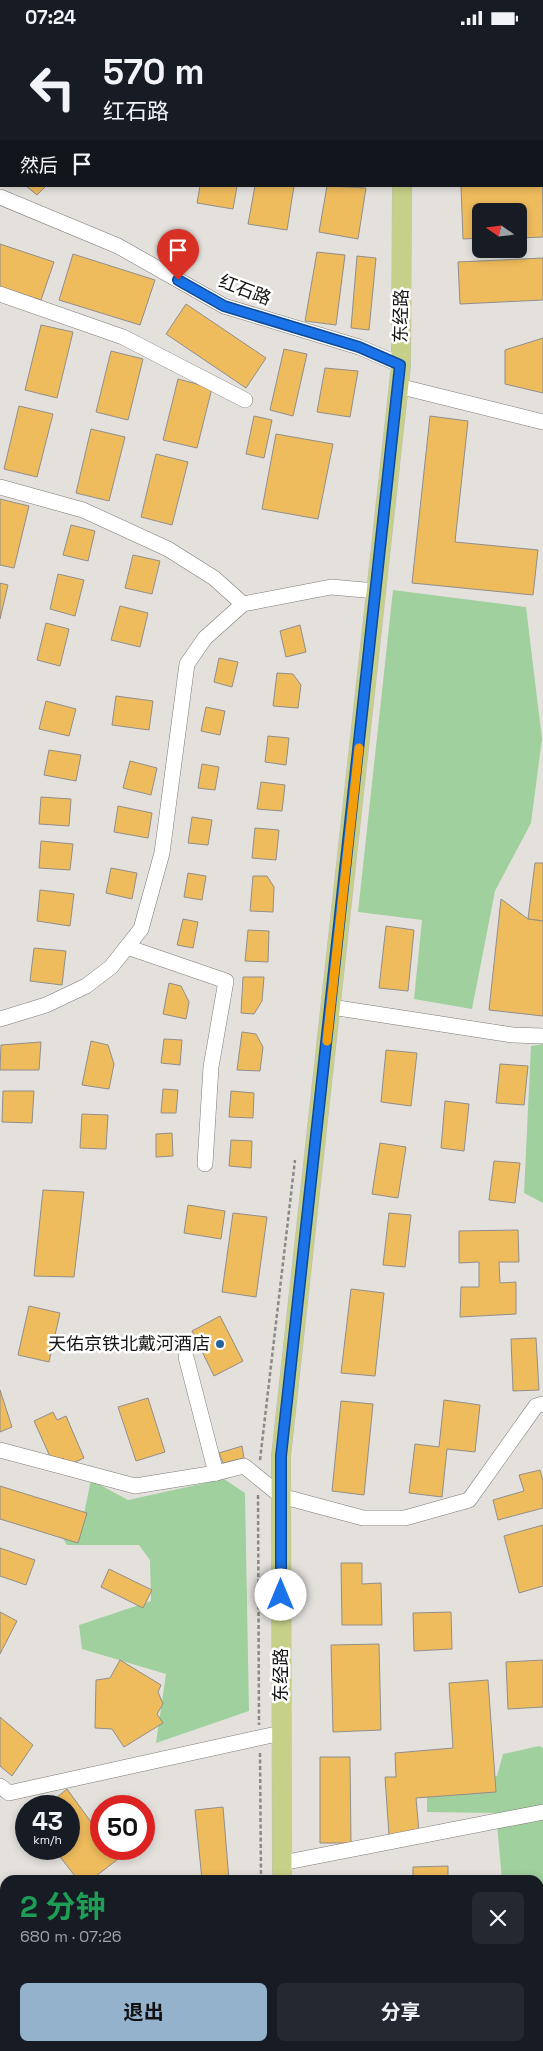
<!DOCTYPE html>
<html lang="zh">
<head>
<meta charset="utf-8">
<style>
	body { margin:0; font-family:"Space Grotesk","Noto Sans SC",sans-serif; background:#242831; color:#f1f3f6; height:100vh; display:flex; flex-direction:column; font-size:19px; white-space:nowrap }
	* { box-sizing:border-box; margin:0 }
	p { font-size:16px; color:#9ea1a6 }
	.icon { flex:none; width:28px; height:28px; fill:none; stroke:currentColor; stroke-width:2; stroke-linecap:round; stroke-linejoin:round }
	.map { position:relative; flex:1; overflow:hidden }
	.drawer { position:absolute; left:0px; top:1840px; width:544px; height:176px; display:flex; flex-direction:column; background:#171b24; border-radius:15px 15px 0 0; box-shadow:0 2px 8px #0003 }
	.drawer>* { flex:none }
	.guide { position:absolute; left:0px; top:0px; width:544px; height:152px; box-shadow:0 2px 8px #0003; background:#171b24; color:#f1f3f6; overflow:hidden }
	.needle { width:32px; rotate:284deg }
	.controls { position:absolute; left:472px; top:168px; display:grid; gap:10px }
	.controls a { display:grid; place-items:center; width:55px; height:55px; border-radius:8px; background:#171b24; box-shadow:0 2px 8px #0003; font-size:25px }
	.speed { position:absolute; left:15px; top:1760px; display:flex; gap:10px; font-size:25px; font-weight:700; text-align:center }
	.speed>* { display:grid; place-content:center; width:65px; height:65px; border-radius:50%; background:#171b24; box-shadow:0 2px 8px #0003; line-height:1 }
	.speed small { font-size:12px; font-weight:400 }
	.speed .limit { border:8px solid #d22; background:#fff; color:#111 }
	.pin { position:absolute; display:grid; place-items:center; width:42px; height:42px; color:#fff; margin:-51px -21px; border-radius:50% 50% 50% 0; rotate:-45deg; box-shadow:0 0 5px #0007 }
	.pin .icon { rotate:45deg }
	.me { position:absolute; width:55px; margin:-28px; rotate:0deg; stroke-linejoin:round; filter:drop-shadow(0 0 4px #0008) }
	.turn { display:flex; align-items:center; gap:18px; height:105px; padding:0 20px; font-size:22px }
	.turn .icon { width:65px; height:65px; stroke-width:2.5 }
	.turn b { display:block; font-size:35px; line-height:42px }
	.then { display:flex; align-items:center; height:48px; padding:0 20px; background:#0003; gap:10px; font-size:19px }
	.round { display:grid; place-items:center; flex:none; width:52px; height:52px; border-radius:8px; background:#242831 }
	.overview { display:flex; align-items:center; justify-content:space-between; height:85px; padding:0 20px }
	h1 { font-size:30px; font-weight:700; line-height:38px; color:#1e9e55 }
	.primary-button { display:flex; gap:10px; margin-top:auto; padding:10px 20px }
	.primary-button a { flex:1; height:58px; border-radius:8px; background:#95b2cc; color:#111; font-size:20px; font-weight:700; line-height:58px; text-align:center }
	.primary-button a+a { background:#242831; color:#f1f3f6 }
	.status { display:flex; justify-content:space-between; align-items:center; height:35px; padding:0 25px; background:#171b24; direction:ltr }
	.status svg { height:14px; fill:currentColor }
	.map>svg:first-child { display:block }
	.green { fill:#a0d09d }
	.building { fill:#efbc5d; stroke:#918e8b }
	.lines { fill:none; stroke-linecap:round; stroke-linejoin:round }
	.minor-casing { stroke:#7c7a77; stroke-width:16 }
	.major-casing { stroke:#bebebd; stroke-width:20 }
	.path { stroke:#8b8986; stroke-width:2.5; stroke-dasharray:4 2.5; stroke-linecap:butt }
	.minor { stroke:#fff; stroke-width:15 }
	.major { stroke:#c7d088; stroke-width:19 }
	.route-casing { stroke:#114b97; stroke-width:12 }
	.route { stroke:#1a73e8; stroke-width:9 }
	.slow { stroke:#f59e0b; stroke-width:9 }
	.poi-dot { fill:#246299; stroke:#fff; stroke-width:2 }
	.labels { text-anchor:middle; stroke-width:5; stroke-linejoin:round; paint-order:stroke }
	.street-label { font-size:18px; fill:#161614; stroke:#fff }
	.poi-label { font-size:18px; fill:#161614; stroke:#fff; text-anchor:end }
</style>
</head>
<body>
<div class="status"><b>07:24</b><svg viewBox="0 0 49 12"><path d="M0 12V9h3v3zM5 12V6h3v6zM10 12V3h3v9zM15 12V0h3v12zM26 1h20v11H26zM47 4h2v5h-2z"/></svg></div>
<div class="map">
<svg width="543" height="2016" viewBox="0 0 543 2016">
	<rect width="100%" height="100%" fill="#e4e1dd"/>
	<g class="green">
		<path d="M393,555L526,572L542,704L531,788L495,856L472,974L414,964L422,885L358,877Z"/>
		<path d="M543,1009V1168L524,1158L531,1011Z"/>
		<path d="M224,1444L245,1458L249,1676L156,1708L166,1639L82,1614L79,1590L151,1566L150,1525L139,1510H67L52,1486L82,1488L91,1445L128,1465Z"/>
		<path d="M539,1711L543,1713V1861L539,1862V1845H502L496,1778L427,1777V1746L497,1741L503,1719Z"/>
		<path d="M539,1950H543V2016H301V2014L344,2011H539Z"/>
	</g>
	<g class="building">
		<path d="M4,0H71L3,1Z"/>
		<path d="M1,3V69L0,70V4Z"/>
		<path d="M542,115L543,202L519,203V176H481V203L463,204L461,151H542Z"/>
		<path d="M26,151H46L37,160Z"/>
		<path d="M200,151H237L233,174L197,168Z"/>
		<path d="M255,151H294L287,195L248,189Z"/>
		<path d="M327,151L366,153L358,204L319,197Z"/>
		<path d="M0,209L54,227L41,265L0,252Z"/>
		<path d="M317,217L345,220L336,290L305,286Z"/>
		<path d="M73,219L155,245L140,290L59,265Z"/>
		<path d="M357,221L376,223L369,295L351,293Z"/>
		<path d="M543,223V265L460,269L458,227Z"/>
		<path d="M186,269L266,323L246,353L166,299Z"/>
		<path d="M41,290L73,297L57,363L25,355Z"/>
		<path d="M543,303V358L505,349V315Z"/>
		<path d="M284,314L307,319L293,381L270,375Z"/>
		<path d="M111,316L143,324L128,385L96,377Z"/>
		<path d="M325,333L358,336L350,382L317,377Z"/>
		<path d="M178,344L212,353L197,413L163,405Z"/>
		<path d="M19,371L53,379L37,442L4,434Z"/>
		<path d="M254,381L272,385L264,423L246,419Z"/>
		<path d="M430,381L468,386L455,507L538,515L533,560L412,548Z"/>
		<path d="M91,394L125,402L109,466L76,458Z"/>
		<path d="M276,399L333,409L318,484L262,474Z"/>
		<path d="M156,419L188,427L172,490L141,482Z"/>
		<path d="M0,464L29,471L14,533L0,530Z"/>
		<path d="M71,490L95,496L88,526L63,520Z"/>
		<path d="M133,520L160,526L152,559L125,553Z"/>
		<path d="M58,539L84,545L75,581L50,574Z"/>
		<path d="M0,548L8,550L0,584Z"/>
		<path d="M120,571L148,578L140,612L111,605Z"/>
		<path d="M46,588L69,594L60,631L37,625Z"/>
		<path d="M300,590L306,617L286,622L280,596Z"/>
		<path d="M219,623L238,627L232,652L214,647Z"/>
		<path d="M277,638L293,639L301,650L298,673L273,671Z"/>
		<path d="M116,661L153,666L149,695L112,690Z"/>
		<path d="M46,666L76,674L69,701L39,694Z"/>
		<path d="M206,672L225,676L220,700L201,696Z"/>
		<path d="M268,701L289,703L286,730L265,727Z"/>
		<path d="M49,715L81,720L76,746L44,740Z"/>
		<path d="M130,726L157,733L151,760L123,753Z"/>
		<path d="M202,729L219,732L215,755L198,753Z"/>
		<path d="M261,747L285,750L282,776L257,774Z"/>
		<path d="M41,762L71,764L69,791L39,789Z"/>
		<path d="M118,771L152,778L148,803L114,797Z"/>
		<path d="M192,782L212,785L208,810L188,808Z"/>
		<path d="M255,793L279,795L276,825L252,823Z"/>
		<path d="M41,806L73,809L70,835L39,833Z"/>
		<path d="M535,828H543V886L528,884Z"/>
		<path d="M111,833L137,838L132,864L106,858Z"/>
		<path d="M188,838L206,841L202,865L184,862Z"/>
		<path d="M253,841H267L274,852L273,877L250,876Z"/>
		<path d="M40,855L74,859L70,891L37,886Z"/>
		<path d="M501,864L528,884L543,886V981L489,975Z"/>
		<path d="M183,884L198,887L193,913L177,910Z"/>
		<path d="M386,891L414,895L408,956L379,953Z"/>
		<path d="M248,895L269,896L268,927L245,926Z"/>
		<path d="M34,913L66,916L62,950L30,946Z"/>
		<path d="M243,942H264L262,966L254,979L241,978Z"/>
		<path d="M169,948L181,951L189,967L186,984L163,979Z"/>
		<path d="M242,997L256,999L263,1012L260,1036L237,1035Z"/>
		<path d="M164,1004L182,1005L180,1030L161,1028Z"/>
		<path d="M91,1006L108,1010L114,1029L109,1054L82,1050Z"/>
		<path d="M41,1007L39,1035H0L1,1010Z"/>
		<path d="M386,1015L417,1018L411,1071L381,1067Z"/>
		<path d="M500,1029L528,1031L524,1070L496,1068Z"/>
		<path d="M163,1054L178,1055L176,1078H161Z"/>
		<path d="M3,1056H34L32,1088L2,1087Z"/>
		<path d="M231,1056L254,1058L253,1083L229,1082Z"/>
		<path d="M445,1066L469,1069L464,1116L441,1113Z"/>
		<path d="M82,1079L108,1080L106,1114L80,1113Z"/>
		<path d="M172,1098L173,1121L156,1122V1099Z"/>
		<path d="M231,1105L252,1106L251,1133L229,1131Z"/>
		<path d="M380,1108L406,1112L398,1163L372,1159Z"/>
		<path d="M494,1126L520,1128L515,1168L489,1165Z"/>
		<path d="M43,1155L84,1157L74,1242L34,1241Z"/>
		<path d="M188,1170L225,1176L221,1204L184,1198Z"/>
		<path d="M233,1178L267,1182L256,1262L222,1257Z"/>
		<path d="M389,1178L411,1180L405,1232L383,1230Z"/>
		<path d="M518,1195L519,1227H499L500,1248L516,1247V1279L460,1282L461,1252H479V1227L459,1228V1196Z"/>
		<path d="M351,1254L384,1258L375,1341L341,1338Z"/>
		<path d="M29,1271L60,1278L49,1327L18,1320Z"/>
		<path d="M220,1281L243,1326L214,1341L192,1296Z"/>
		<path d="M536,1303L539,1355L513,1356L511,1304Z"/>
		<path d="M0,1355L12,1392L0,1397Z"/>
		<path d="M148,1363L165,1417L136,1426L118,1372Z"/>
		<path d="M444,1365L480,1370L475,1417L447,1414L442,1462L409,1458L415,1409L439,1412Z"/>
		<path d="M341,1366L373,1369L364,1460L332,1456Z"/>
		<path d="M53,1377L57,1385L66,1381L84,1423L66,1431L63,1423L53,1428L34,1386Z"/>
		<path d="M242,1411L244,1423L223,1428L219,1418Z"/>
		<path d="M540,1435L543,1446V1473L498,1485L493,1465L524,1456L519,1440Z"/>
		<path d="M0,1451L87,1478L78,1508L0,1484Z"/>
		<path d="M543,1490V1551L519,1558L504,1501Z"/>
		<path d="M0,1513L35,1525L26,1550L0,1541Z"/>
		<path d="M341,1528H362V1549L381,1548L382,1590H342Z"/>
		<path d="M109,1534L152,1555L143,1573L101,1552Z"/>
		<path d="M0,1577L17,1586L0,1619Z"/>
		<path d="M451,1577L452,1614L414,1616L413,1578Z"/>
		<path d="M379,1609L381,1695L333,1697L331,1610Z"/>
		<path d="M120,1625L161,1650L158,1657L163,1669L157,1679L163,1688L124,1712L112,1694L95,1693L96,1645L110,1643Z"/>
		<path d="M543,1625V1672L508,1674L506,1627Z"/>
		<path d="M488,1645L496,1757L416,1763L419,1797L389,1800L385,1742H396L395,1718L453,1713L449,1648Z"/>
		<path d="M0,1682L33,1710L12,1741L0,1731Z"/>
		<path d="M320,1722H350L351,1808H320Z"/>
		<path d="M67,1754L101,1801V1814H111L118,1824L91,1845H78L54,1814H69V1771H46Z"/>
		<path d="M223,1772L229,1845H202L195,1775Z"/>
		<path d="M448,1831V1845H413V1832Z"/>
		<rect x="36" y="2011" width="26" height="5"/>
		<rect x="337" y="2011" width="31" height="5"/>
	</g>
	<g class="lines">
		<g class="minor-casing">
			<g id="minor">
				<path d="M0,162L118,211L224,271L359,312L401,330"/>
				<path d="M0,259L123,302L245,365"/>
				<path d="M398,351L543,387"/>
				<path d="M0,452L83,475L168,514L214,543L243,569"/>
				<path d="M127,912L226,946L211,1032L205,1129"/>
				<path d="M331,972L513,1000L543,1001"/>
				<path d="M0,984L46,970L86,951L111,932L141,894L162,818L187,629L205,603L243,569L331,552L376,556"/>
				<path d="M186,1322L216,1438"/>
				<path d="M0,1415L135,1451L216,1438L244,1431L281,1461L363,1483H405L469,1465L536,1371L543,1369"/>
				<path d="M0,1751L9,1758L281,1698"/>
				<path d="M282,1828L543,1777"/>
			</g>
		</g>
		<g class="major-casing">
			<g id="major">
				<path d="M402,0V1"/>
				<path d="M282,1845L281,1421L401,330L402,151"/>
				<path d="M284,2011V2016"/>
			</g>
		</g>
		<g class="path">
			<path d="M260,1425L295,1125"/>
			<path d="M258,1460L259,1690"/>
			<path d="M260,1718L261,1845"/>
			<path d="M263,2011V2016"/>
		</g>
		<use href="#minor" class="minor"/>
		<use href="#major" class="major"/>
	</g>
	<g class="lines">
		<g class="route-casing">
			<path id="route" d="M178,245L224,271L359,312L400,330L281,1421V1560"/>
		</g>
		<use href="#route" class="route"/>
		<path class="slow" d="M327,1006L359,713"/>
	</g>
	<circle class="poi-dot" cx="220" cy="1309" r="5"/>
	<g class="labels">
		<g class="street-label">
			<text transform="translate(245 255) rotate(21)" y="6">红石路</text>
			<text transform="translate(401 281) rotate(-89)" y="6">东经路</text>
			<text transform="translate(281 1640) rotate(-90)" y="6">东经路</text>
		</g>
		<g class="poi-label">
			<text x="210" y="1315">天佑京铁北戴河酒店</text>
		</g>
	</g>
</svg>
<div class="controls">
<a><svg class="needle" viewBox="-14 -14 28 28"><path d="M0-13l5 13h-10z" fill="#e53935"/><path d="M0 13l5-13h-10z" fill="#9ea1a6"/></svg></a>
</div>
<div class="speed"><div>43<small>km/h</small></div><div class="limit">50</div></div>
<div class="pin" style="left:178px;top:245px;background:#d93025"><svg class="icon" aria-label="arrive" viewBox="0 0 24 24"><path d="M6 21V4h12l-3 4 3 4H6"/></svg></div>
<svg class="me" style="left:281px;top:1560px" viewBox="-20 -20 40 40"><circle r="19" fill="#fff"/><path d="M0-13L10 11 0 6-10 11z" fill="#1a73e8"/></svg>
<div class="guide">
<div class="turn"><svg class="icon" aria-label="left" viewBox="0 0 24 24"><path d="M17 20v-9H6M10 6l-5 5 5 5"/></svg><div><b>570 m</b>红石路</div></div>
<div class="then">然后<svg class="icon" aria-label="arrive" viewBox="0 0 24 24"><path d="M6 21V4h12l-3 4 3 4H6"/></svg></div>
</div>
<section class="drawer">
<div class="overview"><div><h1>2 分钟</h1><p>680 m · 07:26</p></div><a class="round"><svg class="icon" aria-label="close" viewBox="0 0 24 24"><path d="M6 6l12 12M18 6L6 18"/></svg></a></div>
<div class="primary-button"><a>退出</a><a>分享</a></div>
</section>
</div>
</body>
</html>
